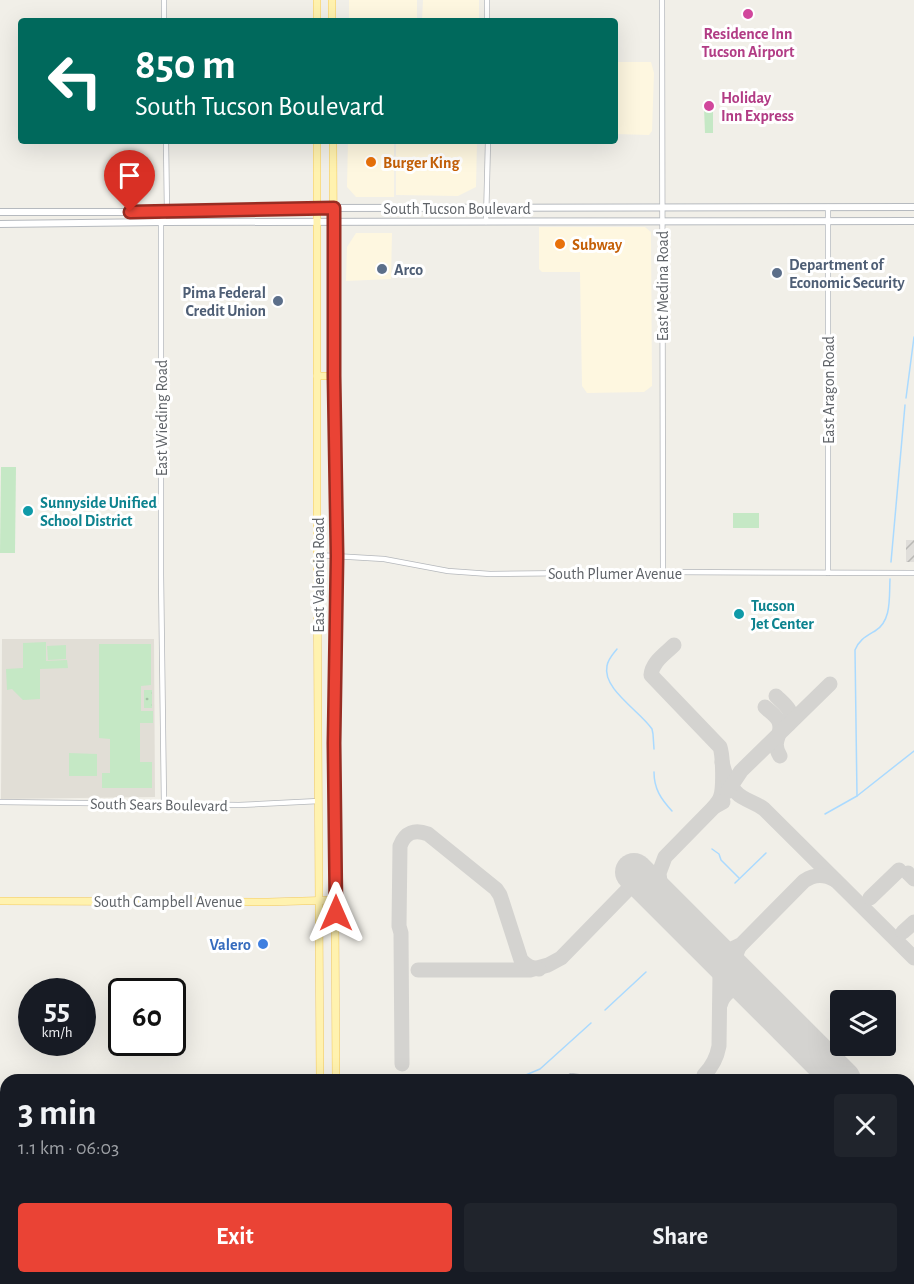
<!DOCTYPE html>
<html lang="en">
<head>
<meta charset="utf-8">
<style>
	body { margin:0; font-family:"Alegreya Sans",sans-serif; background:#20242c; color:#f1f3f6; height:100vh; display:flex; flex-direction:column; font-size:22px; white-space:nowrap }
	* { box-sizing:border-box; margin:0 }
	p { font-size:20px; color:#9ea1a6 }
	.icon { flex:none; width:33px; height:33px; fill:none; stroke:currentColor; stroke-width:2; stroke-linecap:round; stroke-linejoin:round }
	.map { position:relative; flex:1; overflow:hidden }
	.side { position:absolute; left:0px; top:1074px; width:915px; height:210px; display:flex; flex-direction:column; background:#171b24; border-radius:18px 18px 0 0; box-shadow:0 6px 24px #0002 }
	.side>* { flex:none }
	.banner { position:absolute; left:18px; top:18px; width:600px; height:126px; border-radius:6px; box-shadow:0 6px 24px #0002; background:#00695c; color:#fff; overflow:hidden }
	.tools { position:absolute; left:830px; top:990px; display:grid; gap:12px }
	.tools a { display:grid; place-items:center; width:66px; height:66px; border-radius:6px; background:#171b24; box-shadow:0 6px 24px #0002; font-size:30px }
	.speed { position:absolute; left:18px; top:978px; display:flex; gap:12px; font-size:30px; font-weight:700; text-align:center }
	.speed>* { display:grid; place-content:center; width:78px; height:78px; border-radius:50%; background:#171b24; box-shadow:0 6px 24px #0002; line-height:1 }
	.speed small { font-size:15px; font-weight:400 }
	.speed .limit { border:3px solid #111; border-radius:9px; background:#fff; color:#111 }
	.pin { position:absolute; display:grid; place-items:center; width:51px; height:51px; color:#fff; margin:-62px -26px; border-radius:50% 50% 50% 0; rotate:-45deg; box-shadow:0 0 6px #0007 }
	.pin .icon { rotate:45deg }
	.me { position:absolute; width:66px; margin:-33px; rotate:0deg; stroke-linejoin:round; filter:drop-shadow(0 0 4px #0008) }
	.turn { display:flex; align-items:center; gap:21px; height:126px; padding:0 18px; font-size:27px }
	.turn .icon { width:78px; height:78px; stroke-width:2.5 }
	.turn b { display:block; font-size:42px; line-height:51px }
	.round { display:grid; place-items:center; flex:none; width:63px; height:63px; border-radius:6px; background:#20242c }
	.headline { display:flex; align-items:center; justify-content:space-between; height:102px; padding:0 18px }
	h1 { font-size:36px; font-weight:600; line-height:45px }
	.primary-button { display:flex; gap:12px; margin-top:auto; padding:12px 18px }
	.primary-button a { flex:1; height:69px; border-radius:6px; background:#ea4335; color:#fff; font-size:24px; font-weight:600; line-height:69px; text-align:center }
	.primary-button a+a { background:#20242c; color:#f1f3f6 }
	.map>svg:first-child { display:block }
	.commercial { fill:#fef7e0 }
	.industrial { fill:url(#industrial-furrows) }
	.education { fill:#e1ded6 }
	.green { fill:#c5e8c5 }
	.park { fill:url(#park-dots) }
	.lines { fill:none; stroke-linecap:round; stroke-linejoin:round }
	.stream { stroke:#aadaff; stroke-width:1.5 }
	.taxiway { stroke:#d4d3d0; stroke-width:15 }
	.runway { stroke:#d4d3d0; stroke-width:38 }
	.street-casing { stroke:#b5b8bc; stroke-width:6 }
	.secondary-casing { stroke:#b6babf; stroke-width:8 }
	.primary-casing { stroke:#f2c960; stroke-width:8 }
	.street { stroke:#fff; stroke-width:4.5 }
	.secondary { stroke:#fff; stroke-width:6 }
	.primary { stroke:#fff2af; stroke-width:7 }
	.route-casing { stroke:#982c22; stroke-width:15 }
	.route { stroke:#ea4335; stroke-width:10 }
	.hotel-dot { fill:#d1479c; stroke:#fff; stroke-width:2 }
	.food-dot { fill:#e8710a; stroke:#fff; stroke-width:2 }
	.service-dot { fill:#5c6f8a; stroke:#fff; stroke-width:2 }
	.culture-dot { fill:#0f9aa8; stroke:#fff; stroke-width:2 }
	.shop-dot { fill:#3f7fe0; stroke:#fff; stroke-width:2 }
	.labels { text-anchor:middle; stroke-width:6; stroke-linejoin:round; paint-order:stroke }
	.hotel-label { font-size:16px; font-weight:bold; fill:#b23c85; stroke:#fff }
	.food-label { font-size:16px; font-weight:bold; fill:#c56008; stroke:#fff; text-anchor:start }
	.street-label { font-size:16px; fill:#5f6368; stroke:#fff }
	.service-label { font-size:16px; font-weight:bold; fill:#4e5e75; stroke:#fff; text-anchor:start }
	.culture-label { font-size:16px; font-weight:bold; fill:#0d838f; stroke:#fff; text-anchor:start }
	.shop-label { font-size:16px; font-weight:bold; fill:#366cbe; stroke:#fff; text-anchor:end }
</style>
</head>
<body>
<div class="map">
<svg width="914" height="1284" viewBox="0 0 914 1284">
	<defs>
		<pattern id="industrial-furrows" width="10" height="10" patternUnits="userSpaceOnUse" patternTransform="scale(1.5)"><rect width="10" height="10" fill="#e0deda"/><path d="M-1 1l2-2M0 10L10 0M9 11l2-2" fill="none" stroke="#b9b8b5"/></pattern>
		<pattern id="park-dots" width="8" height="8" patternUnits="userSpaceOnUse" patternTransform="scale(1.5)"><rect width="8" height="8" fill="#c5e8c5"/><path d="M2 2h.1M6 6h.1" fill="none" stroke="#a3c0a4" stroke-width="1.8" stroke-linecap="round"/></pattern>
	</defs>
	<rect width="100%" height="100%" fill="#f1efe8"/>
	<g class="commercial">
		<rect x="349" y="0" width="68" height="21"/>
		<path d="M423,0H479V21H422Z"/>
		<path d="M615,62H651L654,73L652,131L649,135L615,134Z"/>
		<path d="M348,141H394V197H356L347,187Z"/>
		<path d="M396,141H477L476,187L458,196L396,195Z"/>
		<path d="M539,227H645L651,232L652,386L644,392L587,393L582,386L580,272H542L539,269Z"/>
		<path d="M356,233H392L391,279L346,281L347,247Z"/>
	</g>
	<rect class="industrial" x="906" y="540" width="8" height="22"/>
	<path class="education" d="M2,639H154L155,797L1,799Z"/>
	<g class="green">
		<path d="M704,108H713V133H705Z"/>
		<path d="M1,467H16L15,553H0Z"/>
		<rect x="733" y="513" width="26" height="15"/>
		<path d="M46,642V661L67,660L68,668L40,669V699L23,700L12,689L7,690L6,669L23,668V643Z"/>
		<path d="M99,644H151V685L141,686V711H153V723H140V762H152V788H102V773H110V739L99,738Z"/>
		<path d="M66,645V659L48,660L47,646Z"/>
		<path d="M69,753L97,754V776H69Z"/>
	</g>
	<rect class="park" x="144" y="690" width="8" height="18"/>
	<g class="lines">
		<g class="stream">
			<path d="M906,398L914,337"/>
			<path d="M891,562L905,405"/>
			<path d="M617,649C613,654 608,659 607,666C602,689 640,711 652,729L653,734L654,749"/>
			<path d="M654,772C654,789 661,799 672,811"/>
			<path d="M857,796L855,650C859,640 865,637 875,631C892,621 889,597 890,579"/>
			<path d="M825,814L857,796L914,751"/>
			<path d="M712,849L719,854L721,860L739,878"/>
			<path d="M735,883L766,853"/>
			<path d="M605,1010L646,972"/>
			<path d="M514,1080L540,1069L591,1023"/>
			<path d="M363,1278V1284"/>
		</g>
		<g class="taxiway">
			<path d="M674,645C665,654 652,662 651,675L720,747C723,756 724,790 720,798C719,801 716,804 714,807"/>
			<path d="M776,696C784,704 796,712 789,724"/>
			<path d="M765,707C770,712 777,716 779,722C784,735 770,740 780,756"/>
			<path d="M722,762C725,775 730,790 742,797C750,802 756,803 764,809L914,958"/>
			<path d="M727,792L741,771L830,684"/>
			<path d="M908,873L914,879"/>
			<path d="M870,898L899,870"/>
			<path d="M662,899L659,873L665,857L714,807L723,802"/>
			<path d="M903,932L914,922"/>
			<path d="M709,947C719,950 729,952 738,946"/>
			<path d="M739,947C733,958 736,967 741,978"/>
			<path d="M418,970H530L548,965L561,958L640,877"/>
			<path d="M720,1005C723,995 733,985 745,988C749,989 752,991 755,993"/>
			<path d="M402,1064L401,933L399,926L400,846C405,832 415,829 428,834L496,889L500,895L521,960C527,966 531,968 539,969"/>
			<path d="M704,1075C712,1067 717,1057 719,1046L720,973L724,962L804,881C815,874 824,874 835,880"/>
		</g>
		<g class="runway">
			<path d="M634,872L842,1080"/>
			<path d="M909,1147L914,1152"/>
		</g>
		<g class="street-casing">
			<g id="street">
				<path d="M164,0V21"/>
				<path d="M662,0L663,572"/>
				<path d="M487,21V0"/>
				<path d="M828,207V573"/>
				<path d="M486,222L488,141"/>
				<path d="M317,555L384,559L448,571L490,574L663,572L914,573"/>
				<path d="M0,802L239,805L319,801"/>
				<path d="M164,804L161,575V222L167,212L166,141"/>
				<path d="M565,1080L571,1076L603,1080"/>
				<path d="M78,1278V1284"/>
				<path d="M165,1278V1284"/>
				<path d="M388,1278V1284"/>
				<path d="M1,1284V1255"/>
				<path d="M450,1284V1278"/>
			</g>
		</g>
		<g class="secondary-casing">
			<g id="secondary">
				<path d="M0,212H167L311,208L914,207"/>
				<path d="M0,224L161,222L914,221"/>
			</g>
		</g>
		<g class="primary-casing">
			<g id="primary">
				<path d="M317,0V21"/>
				<path d="M332,21V0"/>
				<path d="M317,141V555L320,1080"/>
				<path d="M333,141L334,376L337,556L334,743L336,1080"/>
				<path d="M317,376H334"/>
				<path d="M0,901L268,902L336,900"/>
				<path d="M320,1278L321,1284"/>
				<path d="M335,1284V1278"/>
			</g>
		</g>
		<use href="#street" class="street"/>
		<use href="#secondary" class="secondary"/>
		<use href="#primary" class="primary"/>
	</g>
	<g class="lines">
		<g class="route-casing">
			<path id="route" d="M130,212L334,208V376L337,556L334,743L336,913"/>
		</g>
		<use href="#route" class="route"/>
	</g>
	<g class="hotel-dot">
		<circle cx="748" cy="14" r="6"/>
		<circle cx="709" cy="106" r="6"/>
	</g>
	<g class="food-dot">
		<circle cx="371" cy="162" r="6"/>
		<circle cx="560" cy="244" r="6"/>
	</g>
	<g class="service-dot">
		<circle cx="382" cy="269" r="6"/>
		<circle cx="777" cy="273" r="6"/>
		<circle cx="278" cy="301" r="6"/>
	</g>
	<g class="culture-dot">
		<circle cx="28" cy="511" r="6"/>
		<circle cx="739" cy="614" r="6"/>
	</g>
	<circle class="shop-dot" cx="263" cy="944" r="6"/>
	<g class="labels">
		<g class="hotel-label">
			<text x="748" y="39">Residence Inn<tspan x="748" dy="18">Tucson Airport</tspan></text>
			<text x="721" y="103" text-anchor="start">Holiday<tspan x="721" dy="18">Inn Express</tspan></text>
		</g>
		<g class="food-label">
			<text x="383" y="168">Burger King</text>
			<text x="572" y="250">Subway</text>
		</g>
		<g class="street-label">
			<text x="457" y="214">South Tucson Boulevard</text>
			<text transform="translate(662 286) rotate(-90)" y="6">East Medina Road</text>
			<text transform="translate(828 390) rotate(-90)" y="6">East Aragon Road</text>
			<text transform="translate(161 418) rotate(-90)" y="6">East Wieding Road</text>
			<text x="615" y="579">South Plumer Avenue</text>
			<text transform="translate(318 575) rotate(-90)" y="6">East Valencia Road</text>
			<text transform="translate(159 804) rotate(1)" y="6">South Sears Boulevard</text>
			<text x="168" y="907">South Campbell Avenue</text>
		</g>
		<g class="service-label">
			<text x="789" y="270">Department of<tspan x="789" dy="18">Economic Security</tspan></text>
			<text x="394" y="275">Arco</text>
			<text x="266" y="298" text-anchor="end">Pima Federal<tspan x="266" dy="18">Credit Union</tspan></text>
		</g>
		<g class="culture-label">
			<text x="40" y="508">Sunnyside Unified<tspan x="40" dy="18">School District</tspan></text>
			<text x="751" y="611">Tucson<tspan x="751" dy="18">Jet Center</tspan></text>
		</g>
		<g class="shop-label">
			<text x="251" y="950">Valero</text>
		</g>
	</g>
</svg>
<div class="tools">
<a><svg class="icon" aria-label="layers" viewBox="0 0 24 24"><path d="M12 4l9 5-9 5-9-5zM3 14l9 5 9-5"/></svg></a>
</div>
<div class="speed"><div>55<small>km/h</small></div><div class="limit">60</div></div>
<div class="pin" style="left:130px;top:212px;background:#d93025"><svg class="icon" aria-label="arrive" viewBox="0 0 24 24"><path d="M6 21V4h12l-3 4 3 4H6"/></svg></div>
<svg class="me" style="left:336px;top:913px" viewBox="-20 -20 40 40"><path d="M0-17L14 15 0 8-14 15z" fill="#ea4335" stroke="#fff" stroke-width="4"/></svg>
<div class="banner">
<div class="turn"><svg class="icon" aria-label="left" viewBox="0 0 24 24"><path d="M17 20v-9H6M10 6l-5 5 5 5"/></svg><div><b>850 m</b>South Tucson Boulevard</div></div>
</div>
<section class="side">
<div class="headline"><div><h1>3 min</h1><p>1.1 km · 06:03</p></div><a class="round"><svg class="icon" aria-label="close" viewBox="0 0 24 24"><path d="M6 6l12 12M18 6L6 18"/></svg></a></div>
<div class="primary-button"><a>Exit</a><a>Share</a></div>
</section>
</div>
</body>
</html>
